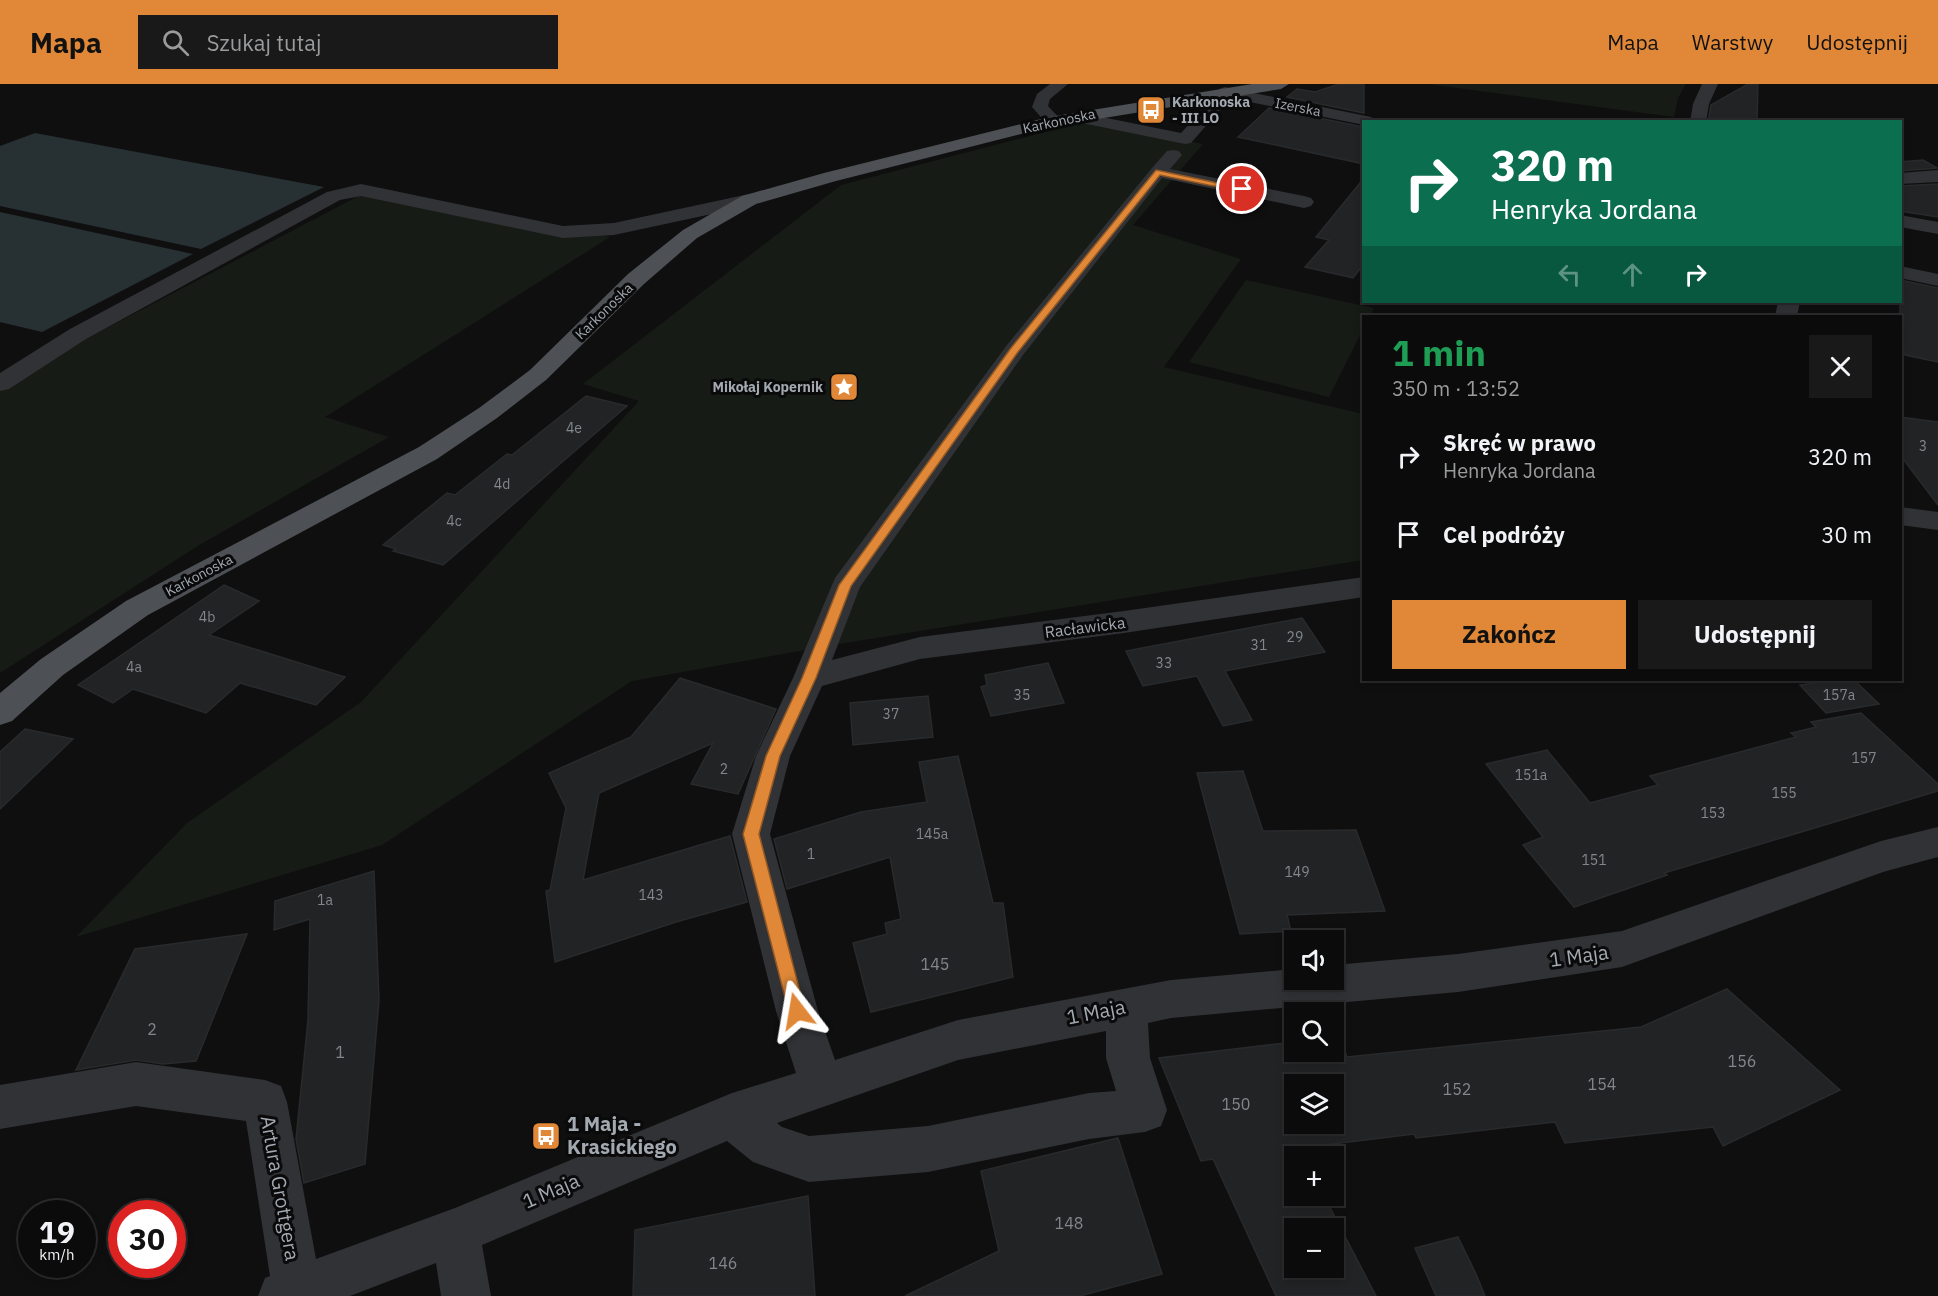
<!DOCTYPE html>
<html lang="pl">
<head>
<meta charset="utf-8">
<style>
	body { margin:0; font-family:"IBM Plex Sans",sans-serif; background:#19191a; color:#f1f3f6; height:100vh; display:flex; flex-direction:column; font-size:22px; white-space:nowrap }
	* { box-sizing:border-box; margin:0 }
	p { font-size:20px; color:#9a9b9d }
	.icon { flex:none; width:33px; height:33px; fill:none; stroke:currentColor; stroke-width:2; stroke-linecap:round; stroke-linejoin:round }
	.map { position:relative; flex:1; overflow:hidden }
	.side { position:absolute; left:1362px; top:231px; width:540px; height:366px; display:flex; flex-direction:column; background:#0b0b0c; border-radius:0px; box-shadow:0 3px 9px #0003,0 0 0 2px #2b2b2d }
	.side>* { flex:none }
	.banner { position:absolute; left:1362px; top:36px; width:540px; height:183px; border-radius:0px; box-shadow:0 3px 9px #0003,0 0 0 2px #2b2b2d; background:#0b6e4f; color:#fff; overflow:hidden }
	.fabs { position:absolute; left:1284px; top:846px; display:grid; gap:12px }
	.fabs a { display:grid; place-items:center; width:60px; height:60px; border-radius:0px; background:#0b0b0c; box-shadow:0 3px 9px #0003,0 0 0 2px #2b2b2d; font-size:30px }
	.speed { position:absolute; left:18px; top:1116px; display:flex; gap:12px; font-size:30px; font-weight:700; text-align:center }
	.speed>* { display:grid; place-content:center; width:78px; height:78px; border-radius:50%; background:#0b0b0c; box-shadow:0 3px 9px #0003,0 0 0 2px #2b2b2d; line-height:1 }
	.speed small { font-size:15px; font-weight:400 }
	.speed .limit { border:9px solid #d22; background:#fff; color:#111 }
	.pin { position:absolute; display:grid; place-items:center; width:51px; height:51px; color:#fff; margin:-26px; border:3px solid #fff; border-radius:50%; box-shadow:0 2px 6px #0007 }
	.me { position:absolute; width:66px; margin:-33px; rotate:346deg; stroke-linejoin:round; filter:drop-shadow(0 0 4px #0008) }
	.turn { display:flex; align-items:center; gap:21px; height:126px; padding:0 30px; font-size:27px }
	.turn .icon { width:78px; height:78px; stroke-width:2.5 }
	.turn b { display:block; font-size:42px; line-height:51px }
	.lanes { display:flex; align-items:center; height:57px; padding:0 30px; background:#0003; justify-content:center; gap:30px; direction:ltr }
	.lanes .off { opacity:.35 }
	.round { display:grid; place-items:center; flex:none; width:63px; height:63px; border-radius:0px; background:#19191a }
	.summary { display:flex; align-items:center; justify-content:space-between; height:102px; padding:0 30px }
	h1 { font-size:36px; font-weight:700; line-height:45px; color:#1e9e55 }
	.primary-button { display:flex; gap:12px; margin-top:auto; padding:12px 30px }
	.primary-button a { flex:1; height:69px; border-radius:0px; background:#e08838; color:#111; font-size:24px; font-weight:700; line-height:69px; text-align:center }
	.primary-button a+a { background:#19191a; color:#f1f3f6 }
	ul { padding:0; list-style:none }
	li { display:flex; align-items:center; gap:18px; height:78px; padding:0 30px }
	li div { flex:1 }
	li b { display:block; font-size:22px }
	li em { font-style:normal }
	header { display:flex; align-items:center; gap:36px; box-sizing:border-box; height:84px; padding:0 30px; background:#e08838; color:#111 }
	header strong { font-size:28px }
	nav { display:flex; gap:33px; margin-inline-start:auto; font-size:21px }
	.search { width:420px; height:54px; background:#19191a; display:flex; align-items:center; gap:15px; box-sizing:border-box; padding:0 21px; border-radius:0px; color:#9a9b9d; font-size:22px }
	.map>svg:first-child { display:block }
	.green { fill:#161b16 }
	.water { fill:#273032 }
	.building { fill:#222324; stroke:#292a2c; stroke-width:1.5; fill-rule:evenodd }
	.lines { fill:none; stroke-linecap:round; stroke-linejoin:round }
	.minor { fill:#313235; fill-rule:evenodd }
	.major { fill:#4d5054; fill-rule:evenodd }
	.route { fill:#e08838; stroke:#925824; stroke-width:1.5 }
	.labels { text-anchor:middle; stroke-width:6; stroke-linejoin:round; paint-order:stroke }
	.far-poi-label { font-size:14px; font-weight:bold; fill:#a2a9b0; stroke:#0a0a0b; text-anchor:start }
	.far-street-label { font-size:14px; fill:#a2a9b0; stroke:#0a0a0b }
	.number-label { font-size:14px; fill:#81878c }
	.street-label { font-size:16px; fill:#a2a9b0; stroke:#0a0a0b }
	.near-number-label { font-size:16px; fill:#81878c }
	.near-street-label { font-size:20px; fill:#a2a9b0; stroke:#0a0a0b }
	.near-poi-label { font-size:20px; font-weight:bold; fill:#a2a9b0; stroke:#0a0a0b; text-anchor:start }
</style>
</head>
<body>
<header>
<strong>Mapa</strong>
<div class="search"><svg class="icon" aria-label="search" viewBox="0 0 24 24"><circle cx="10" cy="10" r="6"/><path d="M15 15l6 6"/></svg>Szukaj tutaj</div>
<nav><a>Mapa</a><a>Warstwy</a><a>Udostępnij</a></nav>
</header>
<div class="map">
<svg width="1938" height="1212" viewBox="0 0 1938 1212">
	<rect width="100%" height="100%" fill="#0f0f10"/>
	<g class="green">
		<path d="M1428,0H1686L1678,14L1674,33Z"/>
		<path d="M1084,38L1203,60L1133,141L1241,175L1164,283L1363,330V476L839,560L632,597L382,761L76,853L187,739L361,618L639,317L583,300L841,101Z"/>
		<path d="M376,103L610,153L325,333L389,353L201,460L0,589V303L13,293Z"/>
		<path d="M1246,196L1374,224L1370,232H1364L1363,245L1329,313L1189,278Z"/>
	</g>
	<g class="water">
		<path d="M35,49L324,103L201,165L0,122V62Z"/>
		<path d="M0,128L193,170L42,248L0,238Z"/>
	</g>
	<g class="building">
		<path d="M1339,0H1364V29L1287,13L1297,5L1315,8Z"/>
		<path d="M1748,0H1758L1757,36L1708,38L1711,21Z"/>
		<path d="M1269,24L1364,43V80L1238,53Z"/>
		<path d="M1923,76L1937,84L1900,87V78Z"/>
		<path d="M1364,94V180L1353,194L1305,183L1329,156L1316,153Z"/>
		<path d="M1938,100V133L1900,127V102Z"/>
		<path d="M1900,196L1938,204V278L1905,271L1900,255Z"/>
		<path d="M586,312L627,322L443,481L393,467L396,465L383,461L447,409L455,411L507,370L512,371Z"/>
		<path d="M1900,333L1938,338V421L1900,371Z"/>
		<path d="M224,501L259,517L209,551L345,593L316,621L240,599L206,629L133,605L113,619L78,601Z"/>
		<path d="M1302,534L1325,568L1225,587L1252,636L1223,642L1197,592L1143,602L1126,567Z"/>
		<path d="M1048,579L1064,619L991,632L981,603L987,601L985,591Z"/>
		<path d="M680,594L776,625L738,710L691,700L713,659L599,709L583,796L730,752L747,818L676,838L555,878L546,807L550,806L566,724L549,689L631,653Z"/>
		<path d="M1836,596H1854L1879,620L1826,629L1800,601Z"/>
		<path d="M928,612L933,653L853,661L850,619Z"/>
		<path d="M1861,629L1938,700V707L1664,789L1667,791L1574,823L1523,761L1543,753L1486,680L1547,666L1590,719L1658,701L1650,692L1796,653L1791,649L1816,643L1811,638Z"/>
		<path d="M25,645L73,655L0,725V668Z"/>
		<path d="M958,672L993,819H1003L1013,893L871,928L853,859L887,850L885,839L901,835L890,773L787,805L774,755L861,728L927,718L919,678Z"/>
		<path d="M1243,687L1263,747L1356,746L1385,827L1287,831L1291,847L1240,850L1197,689Z"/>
		<path d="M374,787L379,916L365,1080L304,1099L296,1055L308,936L310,835L274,846L275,817Z"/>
		<path d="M247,850L196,977L163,980L136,976L76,986L135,865Z"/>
		<path d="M1727,905L1840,1006L1723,1062L1713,1043L1565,1059L1555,1038L1416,1054L1414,1050L1300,1064L1305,1072H1294V1112H1324L1376,1212H1276L1213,1075L1201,1077L1159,974L1294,958V968H1334V954L1340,953L1347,973L1641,943ZM1294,1000H1334V1040H1294ZM1294,1144H1334V1184H1294Z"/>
		<path d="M1118,1054L1162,1190L1080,1212H905L999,1167L981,1087Z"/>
		<path d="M808,1112L815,1212H633L635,1146Z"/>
		<path d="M1458,1153L1476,1190L1485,1212H1436L1415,1164Z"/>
	</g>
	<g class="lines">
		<g class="minor">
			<path d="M1050,0H1068L1050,15L1048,22L1062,37L1054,42L1048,41L1032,23L1037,10Z"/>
			<path d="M1702,0H1718L1709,20L1706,38H1690L1693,20Z"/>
			<path d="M1225,3L1371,33L1379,38H1364V41L1230,14L1191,59L1185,60L1077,38L1069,33L1077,28L1181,49L1214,14L1219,5Z"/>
			<path d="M1173,66L1179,67L1182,71L1170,85L1304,112L1311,114L1314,118L1311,122L1304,124L1162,94L1023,271L860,503L832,576L920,553L1124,527L1364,493V513L1124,549L920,575L822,602L790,672L770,750L818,927L835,976L958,936L1171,896L1294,885V896H1334V881L1458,870L1622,847L1881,757L1938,743V773L1883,788L1622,883L1458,908L1171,934L1148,939L1150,974L1167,1026L1161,1042L1145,1048L1089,1055L928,1088L809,1098L753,1078L727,1057L482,1161L491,1212H441L436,1179L350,1212H258L265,1194L270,1192L246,1037L136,1022L0,1045V1001L136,978L265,996L281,1002L287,1018L316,1175L455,1124L732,1009L796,989L776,927L732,750L756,672L793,594L835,494L1007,261L1152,84L1167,67ZM1106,947V974L1116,1007L1089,1009L928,1042L809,1052L782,1043L777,1039L958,976Z"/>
			<path d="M1938,86V98L1900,100V89Z"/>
			<path d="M361,100L563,142L614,139L749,110L756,112L759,116L756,120L749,122L614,151L563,154L361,112L340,116L86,255L9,305L0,307V289L70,245L327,108Z"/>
			<path d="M1900,131L1938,138V150L1900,143Z"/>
			<path d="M1900,182L1938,190V202L1900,194Z"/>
			<path d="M1778,218H1800L1797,232H1775Z"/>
			<path d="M1900,423L1938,428V446L1900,441Z"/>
		</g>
		<path class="major" d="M1252,0H1289L1281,5L1049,43L836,97L756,120L697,154L644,200L546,296L497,334L437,375L148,531L63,591L12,637L0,641V609L41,575L126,517L419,363L479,324L530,286L628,190L683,146L742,112L824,89L1049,33Z"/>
	</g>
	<path class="route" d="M1156,86L1246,105L1242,108L1160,91L1018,268L851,502L816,594L780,672L759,750L805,927L803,933L797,935L790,933L743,750L766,672L802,594L839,501L1011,264Z"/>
	<defs>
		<g id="bus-square" transform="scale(1.5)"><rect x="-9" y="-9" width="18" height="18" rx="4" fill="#e08838" stroke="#0a0a0b"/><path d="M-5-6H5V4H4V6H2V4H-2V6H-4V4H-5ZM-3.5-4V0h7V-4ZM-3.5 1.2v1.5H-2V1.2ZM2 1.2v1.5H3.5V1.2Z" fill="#fff"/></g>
		<g id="sight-square" transform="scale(1.5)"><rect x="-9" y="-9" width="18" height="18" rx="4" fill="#e08838" stroke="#0a0a0b"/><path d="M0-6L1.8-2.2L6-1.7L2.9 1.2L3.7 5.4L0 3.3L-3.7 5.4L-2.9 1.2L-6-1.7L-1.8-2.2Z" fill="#fff"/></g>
	</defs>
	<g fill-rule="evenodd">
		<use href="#bus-square" x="1151" y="26"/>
		<use href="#sight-square" x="844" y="303"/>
		<use href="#bus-square" x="546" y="1052"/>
	</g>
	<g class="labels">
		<g class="far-poi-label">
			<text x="1172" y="23">Karkonoska<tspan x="1172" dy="16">- III LO</tspan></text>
			<text x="823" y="308" text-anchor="end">Mikołaj Kopernik</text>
		</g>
		<g class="far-street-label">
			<text transform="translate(1298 23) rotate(11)" y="5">Izerska</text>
			<text transform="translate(1059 37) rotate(-12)" y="5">Karkonoska</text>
			<text transform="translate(604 227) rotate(-44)" y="5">Karkonoska</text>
			<text transform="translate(199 491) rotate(-28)" y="5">Karkonoska</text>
		</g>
		<g class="number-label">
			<text x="574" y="349">4e</text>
			<text x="1923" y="367">3</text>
			<text x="502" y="405">4d</text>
			<text x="454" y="442">4c</text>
			<text x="207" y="538">4b</text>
			<text x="1295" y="558">29</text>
			<text x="1259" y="566">31</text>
			<text x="1164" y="584">33</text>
			<text x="134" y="588">4a</text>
			<text x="1022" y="616">35</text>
			<text x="1839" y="616">157a</text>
			<text x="891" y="635">37</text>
			<text x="1864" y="679">157</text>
			<text x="724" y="690">2</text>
			<text x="1531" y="696">151a</text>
			<text x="1784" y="714">155</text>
			<text x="1713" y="734">153</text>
			<text x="932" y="755">145a</text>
			<text x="811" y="775">1</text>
			<text x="1594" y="781">151</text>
			<text x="1297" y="793">149</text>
			<text x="651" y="816">143</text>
			<text x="325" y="821">1a</text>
		</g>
		<g class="street-label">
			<text transform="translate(1085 543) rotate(-7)" y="6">Racławicka</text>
		</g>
		<g class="near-number-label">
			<text x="935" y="886">145</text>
			<text x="152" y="951">2</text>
			<text x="340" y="974">1</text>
			<text x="1742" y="983">156</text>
			<text x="1602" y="1006">154</text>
			<text x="1457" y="1011">152</text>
			<text x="1236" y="1026">150</text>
			<text x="1069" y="1145">148</text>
			<text x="723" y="1185">146</text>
		</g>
		<g class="near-street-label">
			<text transform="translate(1579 872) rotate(-8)" y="7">1 Maja</text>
			<text transform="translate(1096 928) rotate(-11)" y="7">1 Maja</text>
			<text transform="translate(280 1104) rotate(80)" y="7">Artura Grottgera</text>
			<text transform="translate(551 1107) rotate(-23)" y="7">1 Maja</text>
		</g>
		<g class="near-poi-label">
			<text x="567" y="1047">1 Maja -<tspan x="567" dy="23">Krasickiego</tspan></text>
		</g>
	</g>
</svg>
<div class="fabs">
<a><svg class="icon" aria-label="sound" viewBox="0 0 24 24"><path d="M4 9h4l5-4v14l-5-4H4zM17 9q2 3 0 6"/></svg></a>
<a><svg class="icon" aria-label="search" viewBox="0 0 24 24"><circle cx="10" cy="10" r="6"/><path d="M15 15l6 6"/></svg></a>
<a><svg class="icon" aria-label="layers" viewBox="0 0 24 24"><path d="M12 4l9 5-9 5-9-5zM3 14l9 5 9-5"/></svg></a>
<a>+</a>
<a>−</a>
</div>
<div class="speed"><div>19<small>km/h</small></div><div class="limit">30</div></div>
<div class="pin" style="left:1242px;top:105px;background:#d93025"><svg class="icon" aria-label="arrive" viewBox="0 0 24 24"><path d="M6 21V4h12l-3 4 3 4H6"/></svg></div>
<svg class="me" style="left:797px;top:927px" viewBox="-20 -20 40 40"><path d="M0-17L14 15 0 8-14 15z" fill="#e08838" stroke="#fff" stroke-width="4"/></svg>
<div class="banner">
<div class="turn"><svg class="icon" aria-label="right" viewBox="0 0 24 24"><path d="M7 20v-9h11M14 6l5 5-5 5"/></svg><div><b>320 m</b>Henryka Jordana</div></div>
<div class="lanes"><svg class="icon off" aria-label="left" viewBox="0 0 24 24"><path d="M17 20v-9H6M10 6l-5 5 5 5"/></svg><svg class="icon off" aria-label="ahead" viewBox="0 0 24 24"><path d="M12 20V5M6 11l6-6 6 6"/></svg><svg class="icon" aria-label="right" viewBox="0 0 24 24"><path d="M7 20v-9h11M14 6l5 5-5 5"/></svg></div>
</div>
<section class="side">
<div class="summary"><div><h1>1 min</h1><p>350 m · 13:52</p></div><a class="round"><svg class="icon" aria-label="close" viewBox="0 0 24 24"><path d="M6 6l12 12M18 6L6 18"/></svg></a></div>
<ul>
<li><svg class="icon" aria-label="right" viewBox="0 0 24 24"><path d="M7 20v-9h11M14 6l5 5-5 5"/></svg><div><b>Skręć w prawo</b><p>Henryka Jordana</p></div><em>320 m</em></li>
<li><svg class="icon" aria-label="arrive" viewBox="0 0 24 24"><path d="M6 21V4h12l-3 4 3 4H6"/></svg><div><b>Cel podróży</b></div><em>30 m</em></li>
</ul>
<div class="primary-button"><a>Zakończ</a><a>Udostępnij</a></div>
</section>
</div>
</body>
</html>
